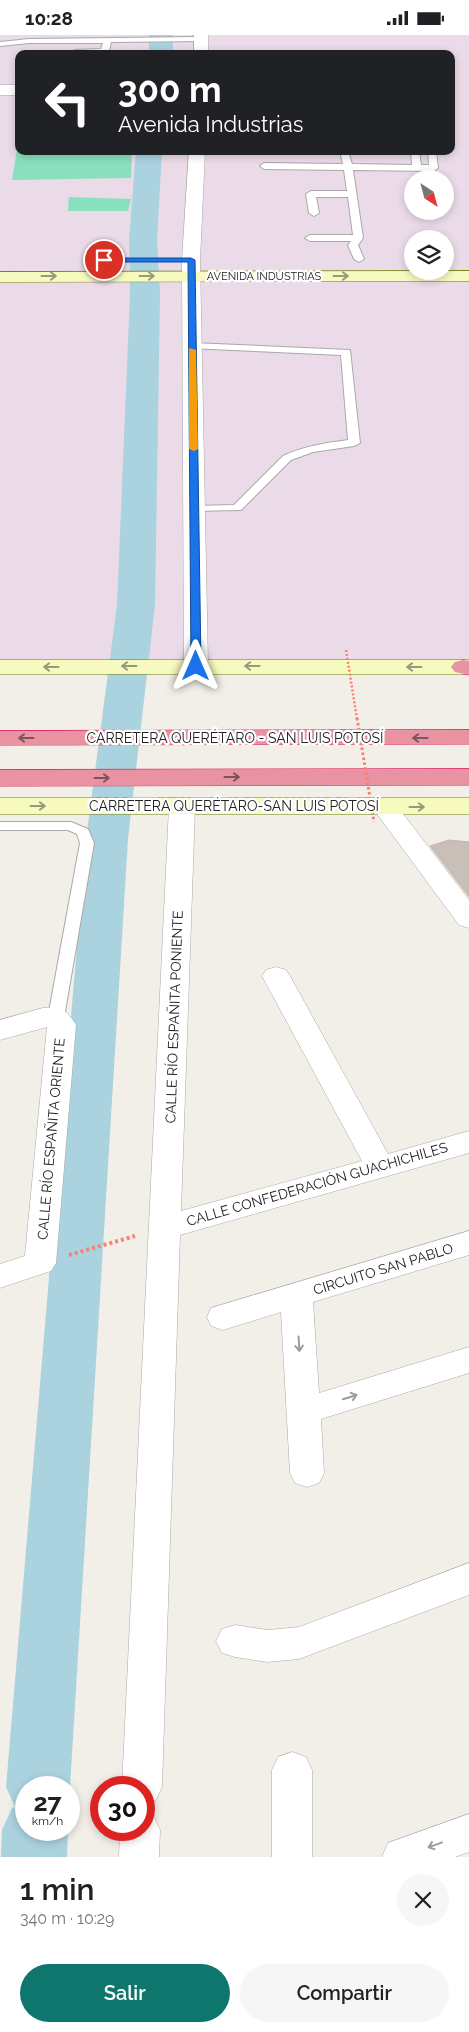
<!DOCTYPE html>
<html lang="es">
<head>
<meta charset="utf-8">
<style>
	body { margin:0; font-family:Raleway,sans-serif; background:#f6f6f6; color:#202124; height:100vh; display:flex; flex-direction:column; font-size:19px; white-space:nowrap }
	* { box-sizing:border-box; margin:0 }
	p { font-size:16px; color:#757577 }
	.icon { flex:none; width:28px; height:28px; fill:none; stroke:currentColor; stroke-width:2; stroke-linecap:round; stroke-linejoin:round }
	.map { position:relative; height:1822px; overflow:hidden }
	.details { display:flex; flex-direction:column; background:#fff; flex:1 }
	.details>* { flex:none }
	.guide { position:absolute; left:15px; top:15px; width:440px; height:105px; border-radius:10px; box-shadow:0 2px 8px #0003; background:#202124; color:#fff; overflow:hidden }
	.needle { width:32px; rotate:144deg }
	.tools { position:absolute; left:404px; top:135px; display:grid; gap:10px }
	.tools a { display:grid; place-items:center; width:50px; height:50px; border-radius:50%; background:#fff; box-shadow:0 2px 8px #0003; font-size:25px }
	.speed { position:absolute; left:15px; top:1741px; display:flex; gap:10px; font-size:25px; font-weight:700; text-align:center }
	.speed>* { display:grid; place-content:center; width:65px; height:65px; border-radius:50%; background:#fff; box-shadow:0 2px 8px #0003; line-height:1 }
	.speed small { font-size:12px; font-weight:400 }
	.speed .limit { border:8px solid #d22; background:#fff; color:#111 }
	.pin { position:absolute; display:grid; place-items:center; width:42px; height:42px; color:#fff; margin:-21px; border:2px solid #fff; border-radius:50%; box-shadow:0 1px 5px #0007 }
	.me { position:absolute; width:55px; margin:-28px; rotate:0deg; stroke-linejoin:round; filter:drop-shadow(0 0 4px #0008) }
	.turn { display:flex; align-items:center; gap:18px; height:105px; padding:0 20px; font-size:22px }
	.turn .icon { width:65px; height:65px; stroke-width:2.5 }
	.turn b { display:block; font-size:35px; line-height:42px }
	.round { display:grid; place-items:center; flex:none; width:52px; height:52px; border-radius:26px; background:#f6f6f6 }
	.headline { display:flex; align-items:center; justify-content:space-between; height:85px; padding:0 20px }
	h1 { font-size:30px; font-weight:600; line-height:38px }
	.button { display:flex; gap:10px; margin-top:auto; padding:10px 20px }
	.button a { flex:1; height:58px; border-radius:30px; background:#0f766e; color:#fff; font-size:20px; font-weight:600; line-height:58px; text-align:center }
	.button a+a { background:#f6f6f6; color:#202124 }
	.status { display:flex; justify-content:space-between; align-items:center; height:35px; padding:0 25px; background:#fff; direction:ltr }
	.status svg { height:14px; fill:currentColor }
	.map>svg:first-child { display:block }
	.industrial { fill:#ebdbe8; fill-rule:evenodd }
	.pitch { fill:#88e0be }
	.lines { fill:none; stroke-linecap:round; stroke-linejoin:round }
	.river { fill:#aad3df; fill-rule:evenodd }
	.building { fill:#c7bfb8; stroke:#c4b6ab }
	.lane-casing { stroke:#a9a9a9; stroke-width:2 }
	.street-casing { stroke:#a9a9a9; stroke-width:1 }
	.secondary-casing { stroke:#707d05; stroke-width:1 }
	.highway-casing { stroke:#dc2a67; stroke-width:1 }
	.path { stroke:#fa8072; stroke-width:4; stroke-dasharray:3 3; stroke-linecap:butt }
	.lane { fill:#fff; fill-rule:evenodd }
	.street { fill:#fff; fill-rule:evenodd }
	.secondary { fill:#f7fabf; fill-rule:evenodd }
	.highway { fill:#e892a2; fill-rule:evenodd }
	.path-bridge-far1 { stroke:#fa8072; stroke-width:2.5; stroke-dasharray:2 2; stroke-linecap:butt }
	.path-bridge { stroke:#fa8072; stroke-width:3; stroke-dasharray:2.5 2.5; stroke-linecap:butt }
	.oneway { stroke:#979978 }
	.oneway2 { stroke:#7b545c }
	.oneway3 { stroke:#9c9c9c }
	.route { fill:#1a73e8; stroke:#114b97 }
	.slow { fill:#f59e0b }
	.labels { text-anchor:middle; stroke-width:4.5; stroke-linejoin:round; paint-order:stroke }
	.far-street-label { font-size:11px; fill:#222; stroke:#fff }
	.street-label { font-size:14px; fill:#222; stroke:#fff }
</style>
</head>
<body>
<div class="status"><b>10:28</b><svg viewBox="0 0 49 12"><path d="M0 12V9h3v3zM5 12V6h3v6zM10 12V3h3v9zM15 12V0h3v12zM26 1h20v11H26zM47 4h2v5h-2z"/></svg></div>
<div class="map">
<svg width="469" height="1822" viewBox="0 0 469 1822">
	<rect width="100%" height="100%" fill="#f2efe9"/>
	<path class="industrial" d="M0,0H469V631L0,632ZM19,19H451V116H19ZM412,144H445V176H412ZM412,204H445V236H412Z"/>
	<g class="pitch">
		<path d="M17,114H19V116H132L131,143L12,145Z"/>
		<path d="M69,162L131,164L128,176H68Z"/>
	</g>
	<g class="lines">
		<g class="river">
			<rect x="149" y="0" width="24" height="19"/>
			<path d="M136,116H162L157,205L160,259L155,570L128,804L70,1752L69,1755V1752H26V1795H68L67,1822H1L2,1795L12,1773L15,1772L6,1752L86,804L117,570L130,259L129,205Z"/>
		</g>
	</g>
	<path class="building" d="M449,805L469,807V862L430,811Z"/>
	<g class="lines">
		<g class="lane-casing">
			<g id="lane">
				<path d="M201,2L205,4L204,6L111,7L109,16L105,18L70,19L75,15L101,14L103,8H29L0,11V7L29,4Z"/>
				<path d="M340,116H348L352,129L412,130L411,116H419L421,130H429L428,116H436L438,133L434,136L353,135L363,203L358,210L364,224L359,227L354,224L348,210L351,206H310L305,203L310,200H353L348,162H316L319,178L314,181L309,178L306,159L311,156H347L344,135L264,134L260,131L264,128L343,129Z"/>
				<path d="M192,308L350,315L360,408L354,411L313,417L291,425L241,475L190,476L188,474L194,471L234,470L283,421C304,411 326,408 348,405L341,320L188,313L187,311Z"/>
				<path d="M0,787H71L88,794L94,808L64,982L61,986L56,987L51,986L48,982L80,808L77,799L68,795H0Z"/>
			</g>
		</g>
		<g class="street-casing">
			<g id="street">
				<rect x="194" y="0" width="14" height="19"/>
				<rect x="0" y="50" width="19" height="10"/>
				<path d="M189,116H205L200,225L208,631L204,636L196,638L188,636L184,631L182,225Z"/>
				<path d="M182,764L191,767L195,772L181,1176L362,1126L262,941L266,935L276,932L286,935L290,941L388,1119L469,1096V1118L180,1200L162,1752L156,1765L144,1770V1752H122L169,772L173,767Z"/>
				<path d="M385,764L394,767L469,865V893L459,890L372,772L376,767Z"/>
				<path d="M43,973C62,972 66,974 76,990L56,1228L51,1236L0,1253V1229L25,1221L47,992L0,1005V985Z"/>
				<path d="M469,1196V1220L313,1267L319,1358L469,1312V1338L321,1384L324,1438L319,1448L307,1452L295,1448L290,1438L281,1277L223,1295L211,1291L207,1282L211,1273Z"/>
				<path d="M469,1528V1560L299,1624L268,1627L235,1622L222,1618L216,1606L222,1594L235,1590L268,1595L299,1592Z"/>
				<path d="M292,1717L306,1722L312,1735V1822H272V1735L278,1722Z"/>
				<path d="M144,1778L154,1782L160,1795L159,1822H119L120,1795H144Z"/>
				<path d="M469,1779V1817L455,1822H382L388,1808Z"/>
			</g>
		</g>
		<g class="secondary-casing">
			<g id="secondary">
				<path d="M469,236V246L0,247V237Z"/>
				<rect x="0" y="625" width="469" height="14"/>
				<rect x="0" y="763" width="469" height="16"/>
			</g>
		</g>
		<g class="highway-casing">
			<g id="highway">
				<path d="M463,625L469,626V640L455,637L451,632L455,627Z"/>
				<path d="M469,695V709L0,710V696Z"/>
				<path d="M469,734V750L0,751V735Z"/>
			</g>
		</g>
		<path class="path" d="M69,1220L135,1201"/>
		<use href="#lane" class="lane"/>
		<use href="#street" class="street"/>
		<use href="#secondary" class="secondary"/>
		<use href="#highway" class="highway"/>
		<path class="path-bridge-far1" d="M346,615L357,684"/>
		<path class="path-bridge" d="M357,683L374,787"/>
	</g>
	<defs><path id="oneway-shaft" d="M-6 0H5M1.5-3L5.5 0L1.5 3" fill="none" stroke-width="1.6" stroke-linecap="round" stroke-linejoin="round" transform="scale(1.25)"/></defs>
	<g class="oneway">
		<use href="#oneway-shaft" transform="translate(49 241)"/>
		<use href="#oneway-shaft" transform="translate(147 241)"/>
		<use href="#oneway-shaft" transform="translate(341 241)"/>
		<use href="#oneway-shaft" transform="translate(129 631) rotate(180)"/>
		<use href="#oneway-shaft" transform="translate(252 631) rotate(-180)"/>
		<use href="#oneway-shaft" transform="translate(51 632) rotate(180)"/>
		<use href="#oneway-shaft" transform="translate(414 632) rotate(-180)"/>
		<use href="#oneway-shaft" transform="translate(38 771)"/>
		<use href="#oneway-shaft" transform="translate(417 772)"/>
	</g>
	<g class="oneway2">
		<use href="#oneway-shaft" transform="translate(26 703) rotate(180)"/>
		<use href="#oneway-shaft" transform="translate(420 703) rotate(180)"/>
		<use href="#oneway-shaft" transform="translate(232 742)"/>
		<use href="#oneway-shaft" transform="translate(102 743)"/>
	</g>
	<g class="oneway3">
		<use href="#oneway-shaft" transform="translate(299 1309) rotate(87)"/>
		<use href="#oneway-shaft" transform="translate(350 1362) rotate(-17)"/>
		<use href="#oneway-shaft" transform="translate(435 1810) rotate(160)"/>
	</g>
	<path class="route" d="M102,223H191L195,225L201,631L196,634L191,631L188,227H104L101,225Z"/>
	<path class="slow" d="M189,313L196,315L198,414L194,416L189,414Z"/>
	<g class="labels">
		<g class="far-street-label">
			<text x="264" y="245">AVENIDA INDUSTRIAS</text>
		</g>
		<g class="street-label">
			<text x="235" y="708">CARRETERA QUERÉTARO - SAN LUIS POTOSÍ</text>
			<text x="234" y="776">CARRETERA QUERÉTARO-SAN LUIS POTOSÍ</text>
			<text transform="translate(174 982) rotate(-88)" y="5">CALLE RÍO ESPAÑITA PONIENTE</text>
			<text transform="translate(51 1104) rotate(-85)" y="5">CALLE RÍO ESPAÑITA ORIENTE</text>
			<text transform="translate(317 1149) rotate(-16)" y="5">CALLE CONFEDERACIÓN GUACHICHILES</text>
			<text transform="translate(383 1234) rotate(-17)" y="5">CIRCUITO SAN PABLO</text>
		</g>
	</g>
</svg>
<div class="tools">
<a><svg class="needle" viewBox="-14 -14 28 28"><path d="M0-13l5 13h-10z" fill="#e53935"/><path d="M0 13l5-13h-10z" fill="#757577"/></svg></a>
<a><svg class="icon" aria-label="layers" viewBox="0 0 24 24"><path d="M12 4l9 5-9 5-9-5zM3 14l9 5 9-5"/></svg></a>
</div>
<div class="speed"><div>27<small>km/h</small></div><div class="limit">30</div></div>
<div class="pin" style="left:104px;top:225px;background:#d93025"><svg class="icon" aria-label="arrive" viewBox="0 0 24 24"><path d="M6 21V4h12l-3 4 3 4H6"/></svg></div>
<svg class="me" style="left:196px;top:631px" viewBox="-20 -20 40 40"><path d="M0-17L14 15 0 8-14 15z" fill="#1a73e8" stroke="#fff" stroke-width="4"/></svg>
<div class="guide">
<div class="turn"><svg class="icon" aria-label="left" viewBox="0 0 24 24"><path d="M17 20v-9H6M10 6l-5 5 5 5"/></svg><div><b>300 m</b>Avenida Industrias</div></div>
</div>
</div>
<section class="details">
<div class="headline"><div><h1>1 min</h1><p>340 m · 10:29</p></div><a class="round"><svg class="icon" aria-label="close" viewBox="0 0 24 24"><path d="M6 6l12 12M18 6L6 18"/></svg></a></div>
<div class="button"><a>Salir</a><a>Compartir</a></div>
</section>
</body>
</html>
